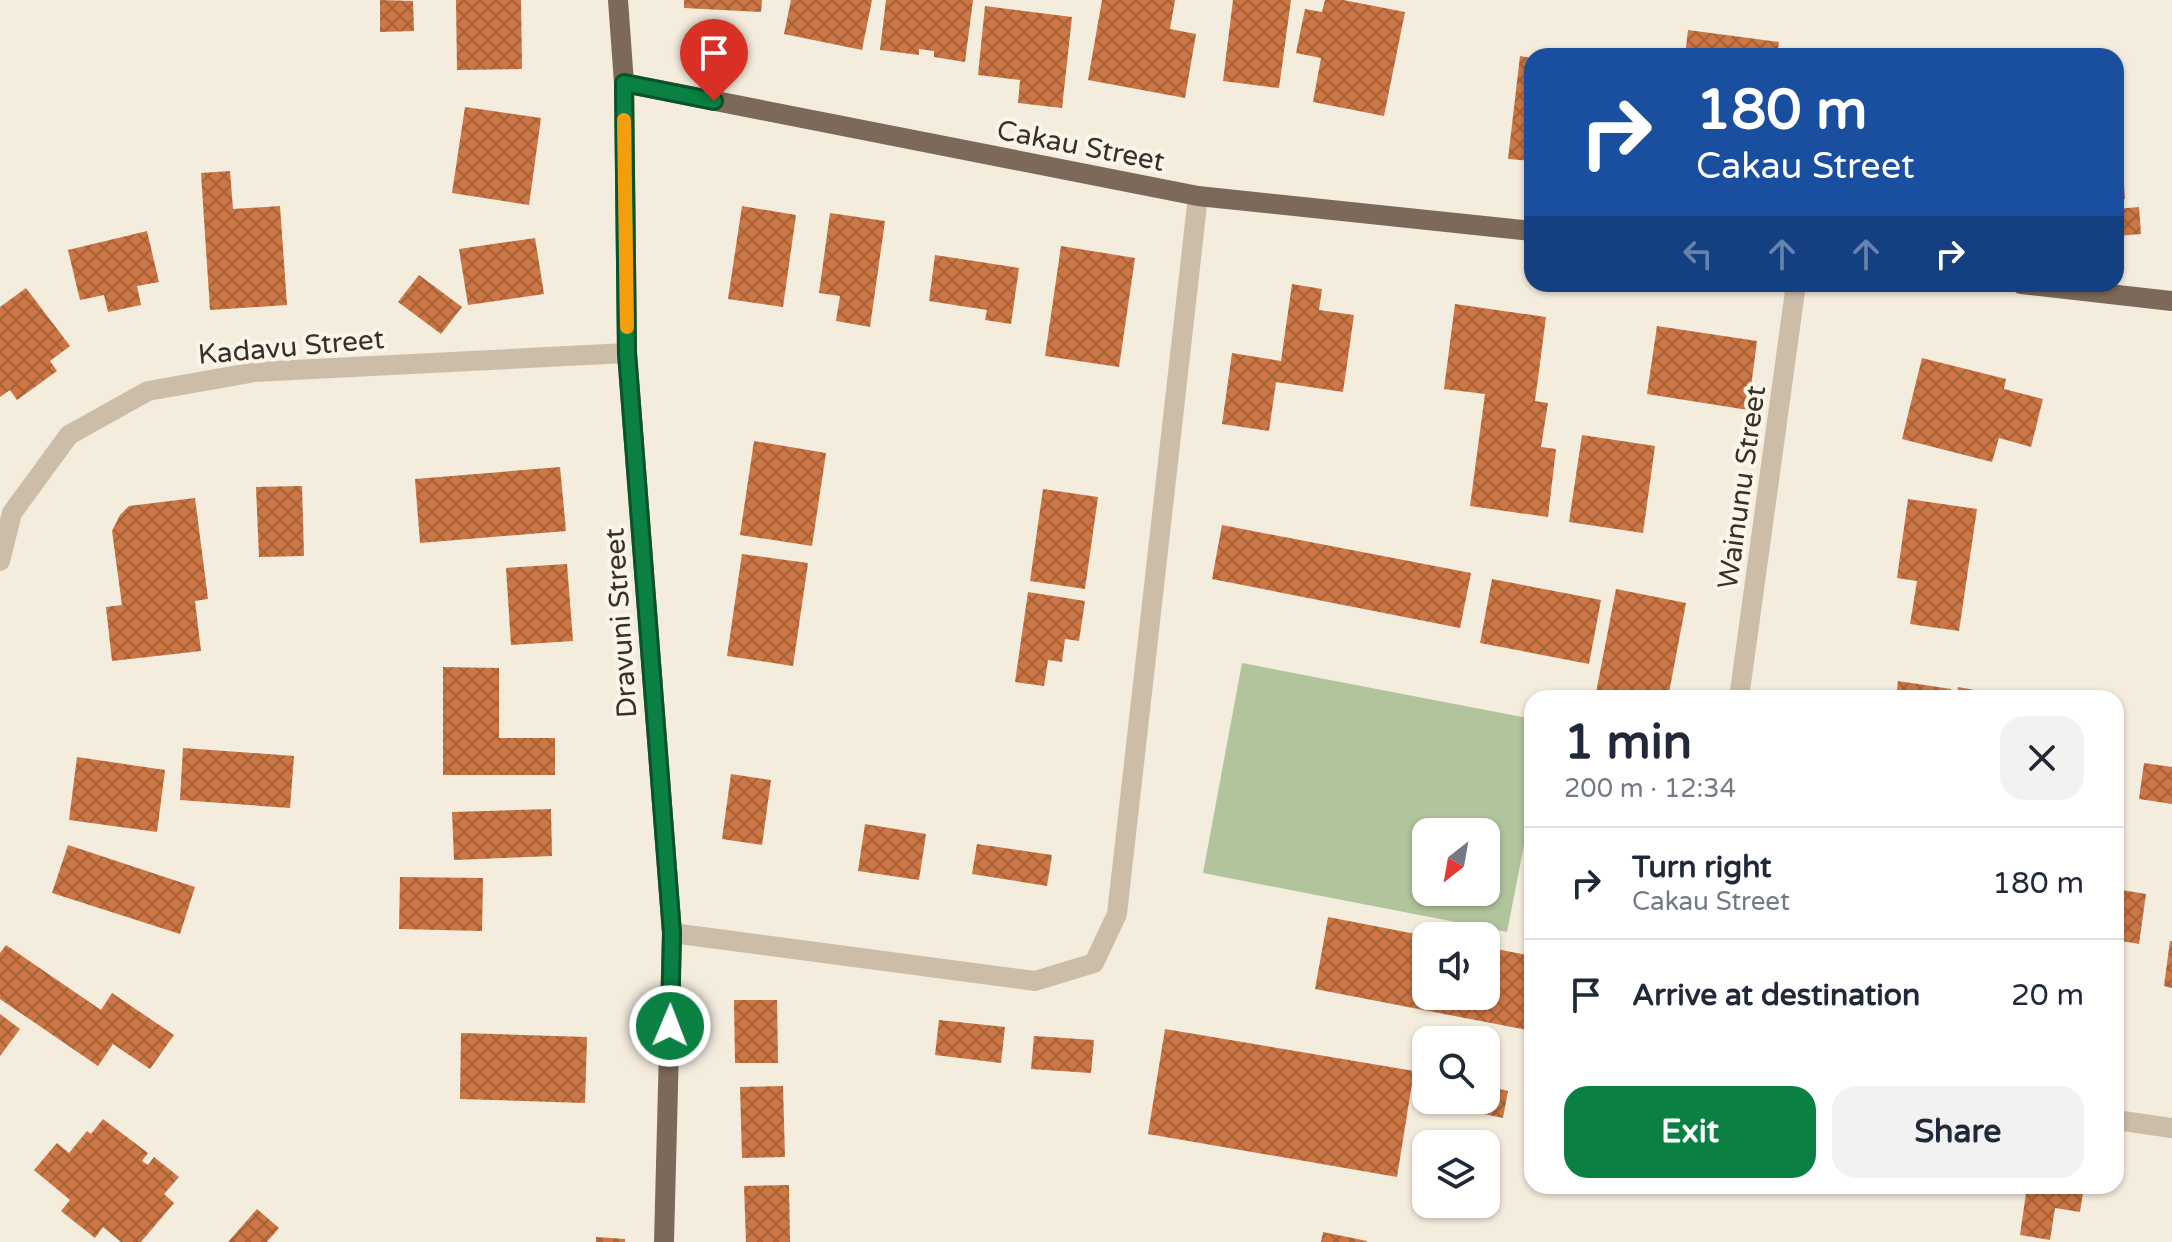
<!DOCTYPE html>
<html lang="en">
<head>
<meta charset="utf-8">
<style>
	body { margin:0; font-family:"Varela Round",sans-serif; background:#f2f2f3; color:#1f2937; height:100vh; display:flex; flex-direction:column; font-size:30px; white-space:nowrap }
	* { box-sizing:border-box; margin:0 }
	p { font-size:26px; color:#747a83 }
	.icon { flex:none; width:44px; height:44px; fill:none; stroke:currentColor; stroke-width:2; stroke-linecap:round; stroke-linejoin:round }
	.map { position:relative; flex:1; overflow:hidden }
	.details { position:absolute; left:1524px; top:690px; width:600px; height:504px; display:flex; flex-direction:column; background:#fff; border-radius:24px; box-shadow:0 2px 6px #0004 }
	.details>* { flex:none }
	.hud { position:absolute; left:1524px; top:48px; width:600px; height:244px; border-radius:24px; box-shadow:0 2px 6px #0004; background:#1a4fa0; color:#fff; overflow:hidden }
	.needle { width:52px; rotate:211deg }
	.fabs { position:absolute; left:1412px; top:818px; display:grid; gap:16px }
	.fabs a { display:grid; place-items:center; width:88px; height:88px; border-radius:16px; background:#fff; box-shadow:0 2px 6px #0004; font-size:40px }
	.pin { position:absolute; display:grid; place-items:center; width:68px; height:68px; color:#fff; margin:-82px -34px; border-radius:50% 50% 50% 0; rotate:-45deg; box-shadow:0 0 8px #0007 }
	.pin .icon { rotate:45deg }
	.me { position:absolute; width:88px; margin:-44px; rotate:1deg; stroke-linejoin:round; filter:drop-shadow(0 0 6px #0008) }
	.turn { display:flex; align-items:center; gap:28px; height:168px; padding:0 40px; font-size:36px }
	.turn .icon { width:104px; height:104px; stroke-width:2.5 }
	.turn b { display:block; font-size:56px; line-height:68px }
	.lanes { display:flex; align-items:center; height:76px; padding:0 40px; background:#0003; justify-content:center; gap:40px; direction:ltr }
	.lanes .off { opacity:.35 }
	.round { display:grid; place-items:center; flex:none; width:84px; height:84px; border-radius:24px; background:#f2f2f3 }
	.headline { display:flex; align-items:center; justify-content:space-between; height:136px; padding:0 40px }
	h1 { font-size:48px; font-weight:700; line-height:60px }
	.cta { display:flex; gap:16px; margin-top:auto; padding:16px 40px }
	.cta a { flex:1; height:92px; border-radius:24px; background:#0b8043; color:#fff; font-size:32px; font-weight:700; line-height:92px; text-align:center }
	.cta a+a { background:#f2f2f3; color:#1f2937 }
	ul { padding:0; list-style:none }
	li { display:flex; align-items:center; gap:24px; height:112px; padding:0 40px; border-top:2px solid #e0e1e3 }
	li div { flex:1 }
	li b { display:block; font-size:30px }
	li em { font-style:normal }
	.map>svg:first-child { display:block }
	.pitch { fill:#b1c49c; fill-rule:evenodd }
	.building { fill:url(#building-cross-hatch) }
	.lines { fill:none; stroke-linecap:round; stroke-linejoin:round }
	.minor { stroke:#ccbda8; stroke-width:20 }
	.major { stroke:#7c6959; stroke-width:20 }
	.route-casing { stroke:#07532c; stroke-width:20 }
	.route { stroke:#0b8043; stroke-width:14 }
	.slow { stroke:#f59e0b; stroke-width:14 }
	.labels { text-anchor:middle; stroke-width:8; stroke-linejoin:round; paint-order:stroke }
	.street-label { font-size:28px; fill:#393029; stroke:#fbf5ea }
</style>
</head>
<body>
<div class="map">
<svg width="2172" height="1242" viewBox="0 0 2172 1242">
	<defs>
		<pattern id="building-cross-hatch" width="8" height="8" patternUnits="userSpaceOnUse" patternTransform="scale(2)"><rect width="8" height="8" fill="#cb7644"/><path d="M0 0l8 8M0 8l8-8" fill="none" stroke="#a66139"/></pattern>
	</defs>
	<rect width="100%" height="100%" fill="#f4ecdd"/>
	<path class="pitch" d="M1242,663L1532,719V804L1507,932L1203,873ZM1426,832H1486V892H1426Z"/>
	<g class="building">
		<path d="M380,0L413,1L414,31L380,32Z"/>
		<path d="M456,0H521L522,69L457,70Z"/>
		<path d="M684,0H762L761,12L684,8Z"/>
		<path d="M791,0H872L862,50L784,34Z"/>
		<path d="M886,0H973L965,62L934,57V51L919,49V55L880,50Z"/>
		<path d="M1102,0H1175L1170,29L1196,34L1185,98L1088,80Z"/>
		<path d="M1233,0H1291L1279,88L1223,81Z"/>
		<path d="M1325,0H1343L1405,12L1384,116L1313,102L1321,58L1296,53L1305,9L1322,12Z"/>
		<path d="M985,6L1072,17L1062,108L1018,103L1020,80L978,75Z"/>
		<path d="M1688,30L1779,42L1777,56H1685Z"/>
		<path d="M1520,56L1532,58V161L1508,159Z"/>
		<path d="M2116,105H2118L2125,199L2116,200Z"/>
		<path d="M465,107L541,118L529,205L452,193Z"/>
		<path d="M230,171L233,209L280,206L287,305L210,310L201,173Z"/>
		<path d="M742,206L796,215L783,307L728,299Z"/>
		<path d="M2139,207L2141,234L2116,236V209Z"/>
		<path d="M830,213L885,221L870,327L836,321L840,296L819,293Z"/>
		<path d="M147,231L159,282L137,286L141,305L108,312L104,295L80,300L68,250Z"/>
		<path d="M535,238L544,294L468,305L459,249Z"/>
		<path d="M1061,246L1135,258L1119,367L1045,356Z"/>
		<path d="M935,255L1019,268L1011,324L985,320L987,310L929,301Z"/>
		<path d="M419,275L462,307L441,334L398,302Z"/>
		<path d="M1292,284L1322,289L1319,310L1354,315L1343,392L1276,382L1269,431L1222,424L1232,353L1281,361Z"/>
		<path d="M26,288L70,346L50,361L57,371L17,400L10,390L0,397V307Z"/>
		<path d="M1455,304L1546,317L1535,401L1548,403L1541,447L1556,449L1548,517L1470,506L1485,394L1444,389Z"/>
		<path d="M1657,326L1757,341L1748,410L1647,394Z"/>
		<path d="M1922,358L2006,379L2004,389L2043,399L2031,447L1999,438L1992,462L1902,439Z"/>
		<path d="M1582,435L1655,446L1643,533L1569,522Z"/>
		<path d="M754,441L826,453L812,546L740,535Z"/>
		<path d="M560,467L566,531L420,543L415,479Z"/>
		<path d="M302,486L304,556L259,557L256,487Z"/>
		<path d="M1043,489L1098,497L1085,589L1030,581Z"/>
		<path d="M195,498L208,599L195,601L201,651L112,661L106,607L122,605L112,531L120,515L129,506Z"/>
		<path d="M1908,499L1977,509L1959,631L1910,624L1917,581L1897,578Z"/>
		<path d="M1222,525L1471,573L1460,628L1212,579Z"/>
		<path d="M742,554L808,563L793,666L727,656Z"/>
		<path d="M567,564L573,641L511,645L506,568Z"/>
		<path d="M1492,579L1601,600L1589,664L1480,643Z"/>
		<path d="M1616,589L1686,603L1668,698H1595Z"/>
		<path d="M1028,592L1085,601L1079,641L1065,639L1062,662L1048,660L1044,686L1015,682Z"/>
		<path d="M443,667L499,668V738H555V775H443Z"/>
		<path d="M1898,681L1951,689L1949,698H1896Z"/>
		<path d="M1958,687L1985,692L1984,698H1956Z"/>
		<path d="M1865,690L1889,695V698H1864Z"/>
		<path d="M183,748L294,756L290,808L180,800Z"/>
		<path d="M77,757L165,770L157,832L69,820Z"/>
		<path d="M2144,763L2172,767V804L2139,799Z"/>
		<path d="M731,774L771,780L762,845L722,839Z"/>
		<path d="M551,809L552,856L454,860L452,812Z"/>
		<path d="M865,824L926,834L919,880L858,871Z"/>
		<path d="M977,844L1052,855L1047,886L972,874Z"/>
		<path d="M68,845L195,887L180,934L52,893Z"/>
		<path d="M400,877L483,878L482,931L399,929Z"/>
		<path d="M2116,889L2146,894L2139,944L2116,940Z"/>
		<path d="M1328,917L1426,936V996H1486V947L1532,956V1031L1315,989Z"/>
		<path d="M2170,941H2172V988L2164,986Z"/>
		<path d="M6,945L101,1010L112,993L174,1035L150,1069L113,1044L98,1066L0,999V953Z"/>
		<path d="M734,1000H777L778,1063H735Z"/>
		<path d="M0,1014L20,1029L0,1056Z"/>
		<path d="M939,1020L1005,1027L1001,1063L935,1055Z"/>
		<path d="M1165,1029L1414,1071L1397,1177L1148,1134Z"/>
		<path d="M461,1033L587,1037L585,1103L460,1099Z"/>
		<path d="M1034,1036L1094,1040L1091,1073L1031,1069Z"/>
		<path d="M1425,1076L1426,1100H1486V1086L1508,1091L1503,1118L1420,1101Z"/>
		<path d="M783,1086L785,1157L742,1158L740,1087Z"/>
		<path d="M103,1119L148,1153L142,1161L148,1165L154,1157L179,1177L164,1194L174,1203L141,1242H121L103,1227L95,1238L61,1211L70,1200L34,1170L57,1143L69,1153L87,1131L91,1134Z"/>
		<path d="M789,1185L790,1242H746L744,1186Z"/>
		<path d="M2027,1186H2084L2080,1212L2055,1208L2050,1240L2020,1235Z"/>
		<path d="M257,1209L279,1228L267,1242H228Z"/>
		<path d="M1323,1232L1367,1241L1366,1242H1321Z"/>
		<path d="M596,1237L625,1239V1242H596Z"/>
	</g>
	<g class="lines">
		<g class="minor">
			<path d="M0,561L12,513L69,435L148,391L255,372L627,353"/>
			<path d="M1739,698L1796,284"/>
			<path d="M672,933L1035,981L1094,963L1117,914L1198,196"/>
			<path d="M2116,1120L2172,1128"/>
		</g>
		<g class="major">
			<path d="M618,0L624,83L627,353L672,933L664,1242"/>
			<path d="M624,83L1198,196L1532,231"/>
			<path d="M2021,284L2172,301"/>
		</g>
	</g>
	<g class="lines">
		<g class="route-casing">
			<path id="route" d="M670,1026L672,933L627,353L624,83L714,101"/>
		</g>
		<use href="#route" class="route"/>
		<path class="slow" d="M624,120L627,327"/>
	</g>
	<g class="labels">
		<g class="street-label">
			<text transform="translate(1081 145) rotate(11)" y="10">Cakau Street</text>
			<text transform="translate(291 346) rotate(-5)" y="10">Kadavu Street</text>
			<text transform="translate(1741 487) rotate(-82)" y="10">Wainunu Street</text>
			<text transform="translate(620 623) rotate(-94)" y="10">Dravuni Street</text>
		</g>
	</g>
</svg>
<div class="fabs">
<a><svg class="needle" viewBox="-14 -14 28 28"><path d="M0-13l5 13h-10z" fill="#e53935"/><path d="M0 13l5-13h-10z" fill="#747a83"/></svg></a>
<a><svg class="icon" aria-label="sound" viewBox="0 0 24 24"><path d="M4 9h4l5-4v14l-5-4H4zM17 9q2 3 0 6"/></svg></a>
<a><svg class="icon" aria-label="search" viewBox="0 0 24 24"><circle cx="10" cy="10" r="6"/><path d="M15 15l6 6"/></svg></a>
<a><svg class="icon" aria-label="layers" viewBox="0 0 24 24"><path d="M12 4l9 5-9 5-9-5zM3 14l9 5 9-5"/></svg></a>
</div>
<div class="pin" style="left:714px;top:101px;background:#d93025"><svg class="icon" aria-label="arrive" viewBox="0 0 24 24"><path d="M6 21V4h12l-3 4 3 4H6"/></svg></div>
<svg class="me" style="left:670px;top:1026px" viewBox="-20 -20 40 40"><circle r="17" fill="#0b8043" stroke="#fff" stroke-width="3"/><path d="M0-11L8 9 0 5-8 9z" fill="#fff"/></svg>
<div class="hud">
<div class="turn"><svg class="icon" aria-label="right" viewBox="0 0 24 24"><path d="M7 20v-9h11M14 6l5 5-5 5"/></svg><div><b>180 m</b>Cakau Street</div></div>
<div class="lanes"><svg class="icon off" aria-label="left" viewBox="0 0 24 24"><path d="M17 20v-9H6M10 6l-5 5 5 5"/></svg><svg class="icon off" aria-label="ahead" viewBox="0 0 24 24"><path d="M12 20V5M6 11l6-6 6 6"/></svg><svg class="icon off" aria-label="ahead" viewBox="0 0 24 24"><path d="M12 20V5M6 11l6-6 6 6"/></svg><svg class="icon" aria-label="right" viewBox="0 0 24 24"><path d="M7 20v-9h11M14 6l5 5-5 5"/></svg></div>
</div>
<section class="details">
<div class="headline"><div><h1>1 min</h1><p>200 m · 12:34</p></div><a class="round"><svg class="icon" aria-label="close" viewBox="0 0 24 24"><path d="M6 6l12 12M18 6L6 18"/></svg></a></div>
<ul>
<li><svg class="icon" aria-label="right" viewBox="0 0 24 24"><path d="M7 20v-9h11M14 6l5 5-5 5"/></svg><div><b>Turn right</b><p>Cakau Street</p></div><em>180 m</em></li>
<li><svg class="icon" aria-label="arrive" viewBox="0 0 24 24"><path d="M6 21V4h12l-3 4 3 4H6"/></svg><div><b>Arrive at destination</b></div><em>20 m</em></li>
</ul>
<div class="cta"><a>Exit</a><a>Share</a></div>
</section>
</div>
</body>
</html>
